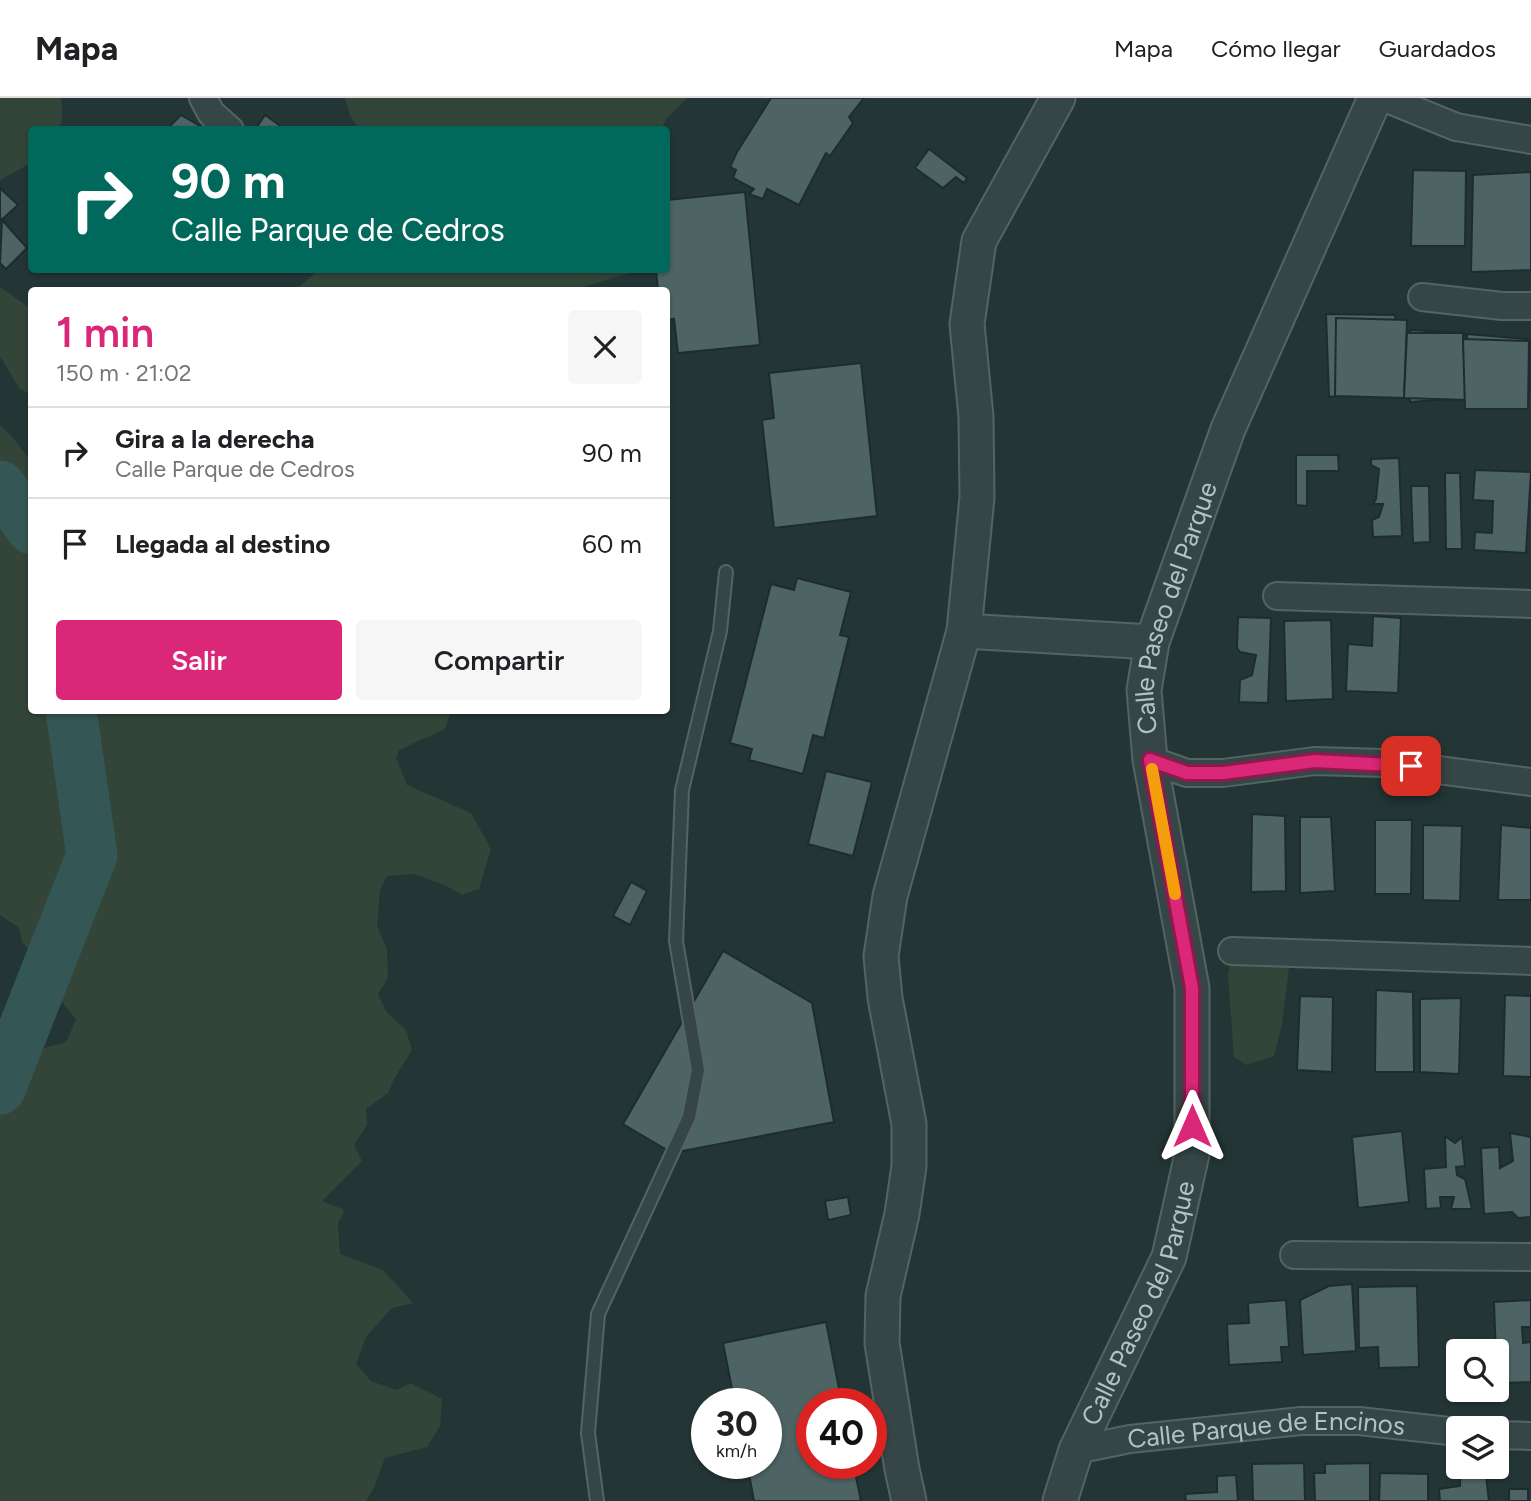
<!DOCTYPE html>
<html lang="es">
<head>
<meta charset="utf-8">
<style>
	body { margin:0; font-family:Figtree,sans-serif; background:#f6f6f6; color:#202124; height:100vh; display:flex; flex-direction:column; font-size:26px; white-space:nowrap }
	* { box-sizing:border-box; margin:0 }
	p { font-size:23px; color:#757577 }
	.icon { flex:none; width:38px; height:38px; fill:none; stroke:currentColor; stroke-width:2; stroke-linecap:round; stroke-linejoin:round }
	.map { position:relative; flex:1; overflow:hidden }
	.sheet { position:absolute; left:28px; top:189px; width:642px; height:427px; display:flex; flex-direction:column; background:#fff; border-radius:7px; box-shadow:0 2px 5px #0004 }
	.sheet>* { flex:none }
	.top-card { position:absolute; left:28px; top:28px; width:642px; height:147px; border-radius:7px; box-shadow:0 2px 5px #0004; background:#00695c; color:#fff; overflow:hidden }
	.fabs { position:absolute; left:1446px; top:1241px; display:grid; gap:14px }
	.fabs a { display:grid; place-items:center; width:63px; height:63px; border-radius:7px; background:#fff; box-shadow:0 2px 5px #0004; font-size:35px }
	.speed { position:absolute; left:691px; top:1290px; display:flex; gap:14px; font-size:35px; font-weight:700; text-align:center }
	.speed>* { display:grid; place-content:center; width:91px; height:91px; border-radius:50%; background:#fff; box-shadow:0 2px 5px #0004; line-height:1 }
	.speed small { font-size:18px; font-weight:400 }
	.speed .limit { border:10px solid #d22; background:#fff; color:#111 }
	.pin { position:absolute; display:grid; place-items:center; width:60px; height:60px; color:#fff; margin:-30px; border-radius:14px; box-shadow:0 4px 10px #0006 }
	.me { position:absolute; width:77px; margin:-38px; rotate:0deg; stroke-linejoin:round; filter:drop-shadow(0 0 5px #0008) }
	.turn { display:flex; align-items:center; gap:24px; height:147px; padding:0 28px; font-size:32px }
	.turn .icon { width:91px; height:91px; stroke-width:2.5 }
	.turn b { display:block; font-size:49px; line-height:60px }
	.round { display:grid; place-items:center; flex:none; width:74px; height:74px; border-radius:7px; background:#f6f6f6 }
	.headline { display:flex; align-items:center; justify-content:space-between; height:119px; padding:0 28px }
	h1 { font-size:42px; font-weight:600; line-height:52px; color:#db2777 }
	.action { display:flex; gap:14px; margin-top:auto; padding:14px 28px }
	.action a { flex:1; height:80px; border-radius:7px; background:#db2777; color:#fff; font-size:28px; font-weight:600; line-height:80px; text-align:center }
	.action a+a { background:#f6f6f6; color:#202124 }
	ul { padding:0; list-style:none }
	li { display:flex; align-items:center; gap:21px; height:91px; padding:0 28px; border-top:2px solid #e0e0e0 }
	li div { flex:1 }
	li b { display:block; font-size:26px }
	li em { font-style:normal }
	header { display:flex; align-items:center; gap:42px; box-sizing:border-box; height:98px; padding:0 35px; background:#fff; border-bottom:2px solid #e0e0e0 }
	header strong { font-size:33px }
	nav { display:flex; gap:38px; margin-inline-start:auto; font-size:24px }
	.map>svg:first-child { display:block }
	.green { fill:#324538 }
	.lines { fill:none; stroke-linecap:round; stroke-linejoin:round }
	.river { stroke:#345756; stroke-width:51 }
	.building { fill:#4e6464; stroke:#1d2d2d; stroke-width:2 }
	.service-casing { stroke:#546464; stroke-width:16 }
	.minor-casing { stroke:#546464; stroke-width:30 }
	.tertiary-casing { stroke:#546464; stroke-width:37 }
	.service { stroke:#364646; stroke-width:12 }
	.minor { stroke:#364646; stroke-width:26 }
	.tertiary { stroke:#364646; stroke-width:33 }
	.route-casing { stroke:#8e194d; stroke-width:18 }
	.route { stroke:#db2777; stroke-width:12 }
	.slow { stroke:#f59e0b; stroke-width:12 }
	.labels { text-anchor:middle; stroke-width:5; stroke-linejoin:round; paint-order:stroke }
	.street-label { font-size:26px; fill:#b1c3c3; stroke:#1b2b2b }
</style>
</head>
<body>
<header>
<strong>Mapa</strong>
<nav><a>Mapa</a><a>Cómo llegar</a><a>Guardados</a></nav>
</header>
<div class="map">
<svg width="1531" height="1403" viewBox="0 0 1531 1403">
	<rect width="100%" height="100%" fill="#233635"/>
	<g class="green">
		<path d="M0,0H61C62,10 64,24 58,31L32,32L31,65L0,82Z"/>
		<path d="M345,0H687L666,21L661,32L359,31L350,18Z"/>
		<path d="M318,172H639L574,192H296Z"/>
		<path d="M0,189L31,211V297L19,290L0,258Z"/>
		<path d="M0,328L10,336L31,363L32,612L451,613L445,631L399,652L396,660L407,687L471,715L491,751L479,791L462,797L446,788L415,776L387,778L380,792L377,828L387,851L388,880L378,896L386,913L406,932L412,952L394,981L388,995L366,1011L367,1027L354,1047L362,1063L322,1103L345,1112L338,1125L340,1156L383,1172L413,1205L392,1210L366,1239L356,1266L371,1283L396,1292L411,1285L442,1301L440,1328L427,1349L385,1360L374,1390L366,1403H0V975L7,976L26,955L66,944L76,922L51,889L24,890L19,874L32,855L22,844L19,830L0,817Z"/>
		<path d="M1232,853L1290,861L1282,926L1274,958L1246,967L1234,959L1228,877Z"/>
	</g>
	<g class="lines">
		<g class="river">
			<path d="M0,388L32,431"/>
			<path d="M0,991L92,757L71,612"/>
		</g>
	</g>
	<g class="building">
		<path d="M771,0H864L849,19L853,25L830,58L826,55L799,107L767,91L763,101L749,96L754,91L733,80L736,72L730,69L737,54Z"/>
		<path d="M181,17L200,28L202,26L208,32H174L170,28Z"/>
		<path d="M265,17L286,32H255Z"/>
		<path d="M929,51L967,80L964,85L956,79L943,90L915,70Z"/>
		<path d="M1413,72L1466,73L1465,148H1411Z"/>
		<path d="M1531,74V172L1471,174L1473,77Z"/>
		<path d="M0,90L18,107L0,123Z"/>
		<path d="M745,94L760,247L678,255L674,221L667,222V192H658L656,172H667V102Z"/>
		<path d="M2,122L27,150L6,171L0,165Z"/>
		<path d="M1326,216L1395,217L1400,290L1329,299Z"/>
		<path d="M1336,220L1407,222L1404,300L1335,298Z"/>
		<path d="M1410,232L1464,235L1465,300L1410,304Z"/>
		<path d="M1407,235H1463L1466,302L1404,300Z"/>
		<path d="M1467,236L1527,241L1525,304L1512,302L1511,309L1468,311Z"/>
		<path d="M1463,241L1529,243L1528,311H1465Z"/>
		<rect x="1529" y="243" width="2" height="48"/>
		<path d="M861,265L877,418L774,430L762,322L774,320L769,275Z"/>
		<path d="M1296,357H1338L1339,373H1307V408L1296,407Z"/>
		<path d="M1399,360L1402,438L1373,439L1372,422L1379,419L1383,406H1373L1376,401L1379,371L1371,367V361Z"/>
		<path d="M1475,372L1531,374L1526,455L1474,452L1475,434L1492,435L1493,403L1473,402Z"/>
		<path d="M1445,375H1460L1462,451H1446Z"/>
		<path d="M1411,388H1429L1430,444L1413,445Z"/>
		<path d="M797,480L851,494L840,537L849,539L824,640L813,637L803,676L749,662L752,651L730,645L771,486L794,492Z"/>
		<path d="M1373,518L1401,520L1398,595L1346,593L1348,546L1372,548Z"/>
		<path d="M1238,519L1271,520L1268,605L1239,604L1240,582L1252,577L1256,557L1240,554L1237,550Z"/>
		<path d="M1331,522L1333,601L1286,603L1284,523Z"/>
		<path d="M826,673L872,684L853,758L808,746Z"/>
		<path d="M1252,716L1285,718L1286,793L1251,794Z"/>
		<path d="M1300,719H1331L1335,793L1300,795Z"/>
		<path d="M1375,722H1412L1411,796H1375Z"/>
		<path d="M1423,727L1462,728L1460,803L1423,802Z"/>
		<path d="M1501,727L1531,730V802H1498Z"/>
		<path d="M631,784L647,793L630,827L613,818Z"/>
		<path d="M723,853L812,905L834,1024L672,1055L623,1026Z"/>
		<path d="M1376,892L1413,894L1414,974H1375Z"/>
		<path d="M1505,897L1531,898V979L1503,978Z"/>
		<path d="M1300,898L1333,899L1332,974L1297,972Z"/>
		<path d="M1461,900L1459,976L1420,974V901Z"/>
		<path d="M1402,1033L1409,1104L1358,1110L1352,1039Z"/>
		<path d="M1510,1035L1531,1039V1119L1518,1120L1512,1114L1484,1116L1481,1050L1499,1049L1500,1070L1513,1063Z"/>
		<path d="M1445,1038L1455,1045L1462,1039L1465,1068L1456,1069L1457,1077L1465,1081L1472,1111H1451L1454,1099H1440L1441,1110L1426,1111L1424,1071L1446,1069Z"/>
		<path d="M848,1099L851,1117L828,1122L825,1103Z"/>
		<path d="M1352,1186L1356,1253L1303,1257L1300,1202L1329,1188Z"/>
		<path d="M1417,1188L1419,1269L1379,1270L1378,1249L1359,1250L1358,1189Z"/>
		<path d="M1286,1202L1289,1249H1281L1282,1264L1229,1267L1227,1226L1249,1225L1248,1205Z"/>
		<path d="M1531,1202V1229H1522L1523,1245L1531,1244V1284L1497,1285L1494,1204Z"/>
		<path d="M826,1224L842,1306H812V1365H853L861,1403H754L747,1365H766V1306H735L723,1245Z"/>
		<path d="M1304,1365L1305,1403H1253L1252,1366Z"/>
		<path d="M1370,1365V1403H1315L1314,1375H1325V1366Z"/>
		<path d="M1380,1375L1428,1376V1403H1379Z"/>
		<path d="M1236,1377L1238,1403H1186L1185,1396L1217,1394V1378Z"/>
		<path d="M1486,1378L1489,1403H1440L1439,1391L1460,1388V1380Z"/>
		<rect x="1509" y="1391" width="19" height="12"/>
	</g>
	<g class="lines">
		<g class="service-casing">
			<path id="service" d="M597,1403L588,1335L598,1216L689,1019L698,972L676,843L682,692L720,533L726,474"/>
		</g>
		<g class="minor-casing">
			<g id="minor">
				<path d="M203,0L211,15L230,32"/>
				<path d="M1385,0L1456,29L1531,42"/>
				<path d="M1422,199L1502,208H1531"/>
				<path d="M1277,498L1531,506"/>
				<path d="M1150,662L1187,675H1223L1315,663L1384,665L1531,684"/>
				<path d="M1232,853L1531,863"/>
				<path d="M1294,1157L1531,1159"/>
				<path d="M1496,1337L1531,1338"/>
				<path id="s1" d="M1076,1352L1130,1341L1301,1323H1359L1458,1334"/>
			</g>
		</g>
		<g class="tertiary-casing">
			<g id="tertiary">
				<path d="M964,533L1152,544"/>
				<path d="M909,1403L902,1371L882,1245L883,1198L902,1116L909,1068V1026L885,900L881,858L890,798L964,533L977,399L976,319L967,226L979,143L1058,0"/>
				<path id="s2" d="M1060,1403L1076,1352L1169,1159L1192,1056V890L1150,662L1144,592L1152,544L1228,331L1375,0"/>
			</g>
		</g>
		<use href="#service" class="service"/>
		<use href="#minor" class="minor"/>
		<use href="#tertiary" class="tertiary"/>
	</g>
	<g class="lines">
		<g class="route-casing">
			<path id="route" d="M1192,1028V890L1150,662L1187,675H1223L1315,663L1411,668"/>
		</g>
		<use href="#route" class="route"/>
		<path class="slow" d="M1152,671L1175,796"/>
	</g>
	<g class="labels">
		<g class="street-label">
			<text dy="9" stroke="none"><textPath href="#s2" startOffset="928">Calle Paseo del Parque</textPath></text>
			<text dy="9" stroke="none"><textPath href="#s2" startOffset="214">Calle Paseo del Parque</textPath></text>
			<text dy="9" stroke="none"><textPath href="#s1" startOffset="192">Calle Parque de Encinos</textPath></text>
		</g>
	</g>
</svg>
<div class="fabs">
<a><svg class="icon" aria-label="search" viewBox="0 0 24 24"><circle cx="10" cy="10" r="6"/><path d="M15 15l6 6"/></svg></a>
<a><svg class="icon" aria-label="layers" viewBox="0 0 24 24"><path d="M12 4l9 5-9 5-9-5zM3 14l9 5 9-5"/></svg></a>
</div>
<div class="speed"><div>30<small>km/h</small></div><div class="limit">40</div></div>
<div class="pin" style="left:1411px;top:668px;background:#d93025"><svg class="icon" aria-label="arrive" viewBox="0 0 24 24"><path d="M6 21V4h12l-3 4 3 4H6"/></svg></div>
<svg class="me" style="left:1192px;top:1028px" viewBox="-20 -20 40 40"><path d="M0-17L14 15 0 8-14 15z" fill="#db2777" stroke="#fff" stroke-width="4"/></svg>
<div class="top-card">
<div class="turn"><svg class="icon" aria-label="right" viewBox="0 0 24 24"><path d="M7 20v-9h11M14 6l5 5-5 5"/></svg><div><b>90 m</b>Calle Parque de Cedros</div></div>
</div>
<section class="sheet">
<div class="headline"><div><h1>1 min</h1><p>150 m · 21:02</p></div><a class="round"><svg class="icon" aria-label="close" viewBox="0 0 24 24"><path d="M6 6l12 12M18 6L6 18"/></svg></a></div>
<ul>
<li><svg class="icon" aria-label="right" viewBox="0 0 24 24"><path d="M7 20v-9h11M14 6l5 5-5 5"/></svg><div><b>Gira a la derecha</b><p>Calle Parque de Cedros</p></div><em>90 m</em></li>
<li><svg class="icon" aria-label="arrive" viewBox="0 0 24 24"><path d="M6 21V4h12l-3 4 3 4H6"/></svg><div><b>Llegada al destino</b></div><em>60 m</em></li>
</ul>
<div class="action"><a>Salir</a><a>Compartir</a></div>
</section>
</div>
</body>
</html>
